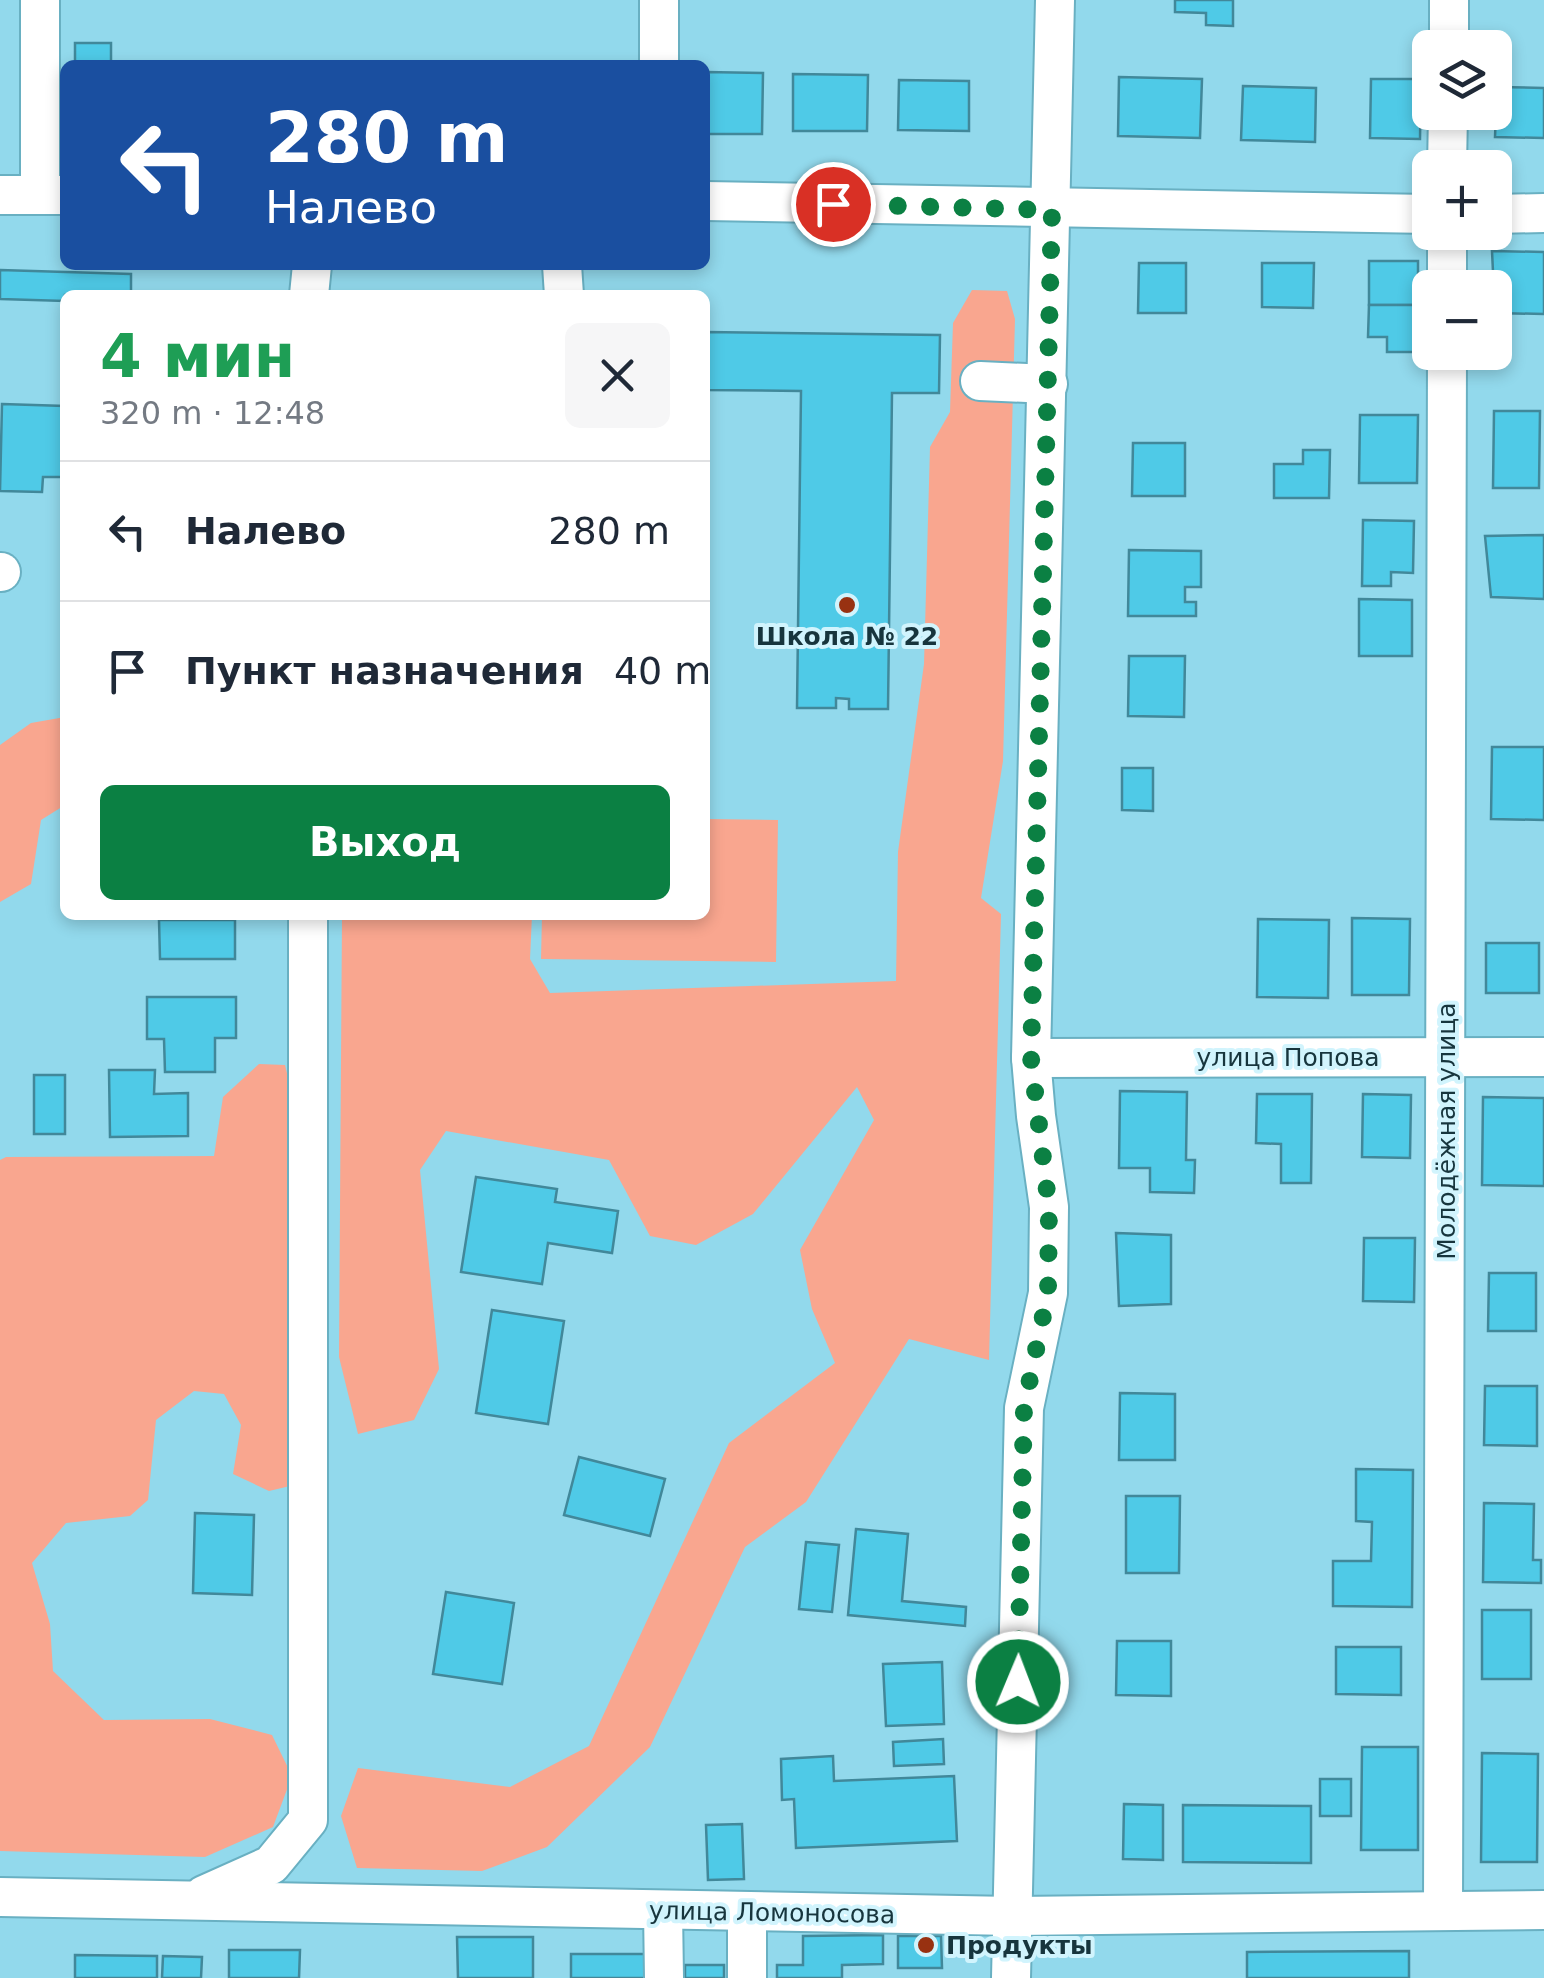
<!DOCTYPE html>
<html lang="ru">
<head>
<meta charset="utf-8">
<style>
	body { margin:0; font-family:"DejaVu Sans",sans-serif; background:#f6f6f7; color:#1f2937; height:100vh; display:flex; flex-direction:column; font-size:38px; white-space:nowrap }
	* { box-sizing:border-box; margin:0 }
	p { font-size:32px; color:#747a83 }
	.icon { flex:none; width:55px; height:55px; fill:none; stroke:currentColor; stroke-width:2; stroke-linecap:round; stroke-linejoin:round }
	.map { position:relative; flex:1; overflow:hidden }
	.details { position:absolute; left:60px; top:290px; width:650px; height:630px; display:flex; flex-direction:column; background:#fff; border-radius:15px; box-shadow:0 5px 15px #0003 }
	.details>* { flex:none }
	.guide { position:absolute; left:60px; top:60px; width:650px; height:210px; border-radius:15px; box-shadow:0 5px 15px #0003; background:#1a4fa0; color:#fff; overflow:hidden }
	.buttons { position:absolute; left:1412px; top:30px; display:grid; gap:20px }
	.buttons a { display:grid; place-items:center; width:100px; height:100px; border-radius:15px; background:#fff; box-shadow:0 5px 15px #0003; font-size:50px }
	.pin { position:absolute; display:grid; place-items:center; width:85px; height:85px; color:#fff; margin:-42px; border:5px solid #fff; border-radius:50%; box-shadow:0 2px 10px #0007 }
	.me { position:absolute; width:110px; margin:-55px; rotate:1deg; stroke-linejoin:round; filter:drop-shadow(0 0 8px #0008) }
	.turn { display:flex; align-items:center; gap:35px; height:210px; padding:0 40px; font-size:45px }
	.turn .icon { width:130px; height:130px; stroke-width:2.5 }
	.turn b { display:block; font-size:70px; line-height:85px }
	.round { display:grid; place-items:center; flex:none; width:105px; height:105px; border-radius:15px; background:#f6f6f7 }
	.summary { display:flex; align-items:center; justify-content:space-between; height:170px; padding:0 40px }
	h1 { font-size:60px; font-weight:700; line-height:75px; color:#1e9e55 }
	.button { display:flex; gap:20px; margin-top:auto; padding:20px 40px }
	.button a { flex:1; height:115px; border-radius:15px; background:#0b8043; color:#fff; font-size:40px; font-weight:700; line-height:115px; text-align:center }
	ul { padding:0; list-style:none }
	li { display:flex; align-items:center; gap:30px; height:140px; padding:0 40px; border-top:2px solid #e0e1e3 }
	li div { flex:1 }
	li b { display:block; font-size:38px }
	li em { font-style:normal }
	.map>svg:first-child { display:block }
	.green { fill:#f9a68f }
	.building { fill:#4fcae7; stroke:#41889a; stroke-width:2.5 }
	.lines { fill:none; stroke-linecap:round; stroke-linejoin:round }
	.minor-casing { stroke:#69b0c2; stroke-width:42 }
	.minor { stroke:#fff; stroke-width:38 }
	.route { stroke:#0b8043; stroke-width:18; stroke-dasharray:0 32.4 }
	.poi-dot { fill:#983111; stroke:#d1f4fd; stroke-width:4 }
	.labels { text-anchor:middle; stroke-width:8; stroke-linejoin:round; paint-order:stroke }
	.poi-label { font-size:25px; font-weight:bold; fill:#17353d; stroke:#d1f4fd }
	.street-label { font-size:25px; fill:#17353d; stroke:#d1f4fd }
</style>
</head>
<body>
<div class="map">
<svg width="1544" height="1978" viewBox="0 0 1544 1978">
	<rect width="100%" height="100%" fill="#92d9ec"/>
	<g class="green">
		<path d="M972,290L1007,291L1015,319L1003,761L981,898L1001,914L989,1360L909,1339L806,1502L745,1547L650,1747L547,1847L482,1871L357,1868L341,1816L358,1768L510,1787L589,1746L729,1443L835,1363L812,1309L800,1250L874,1120L857,1087L753,1214L696,1245L650,1236L609,1160L446,1131L420,1170L439,1369L414,1420L358,1434L339,1357L342,915H532L530,959L550,993L896,981L898,852L924,664L930,447L950,412L953,323Z"/>
		<path d="M65,717V805L41,820L31,884L0,902V745L31,723Z"/>
		<path d="M705,819L778,820L776,962L541,959L542,915H705Z"/>
		<path d="M259,1064L285,1065L293,1098L290,1486L269,1491L233,1474L241,1425L224,1394L194,1391L156,1420L148,1500L130,1516L66,1523L32,1563L50,1624L53,1671L104,1720L210,1719L272,1735L292,1776L273,1827L205,1857L0,1851V1160L6,1157L214,1156L223,1097Z"/>
	</g>
	<g class="building">
		<path d="M1175,0H1233V26L1206,25V13L1175,12Z"/>
		<rect x="75" y="43" width="36" height="22"/>
		<path d="M705,72L763,73L762,134H705Z"/>
		<path d="M793,74L868,75L867,131H793Z"/>
		<path d="M1119,77L1202,79L1200,138L1118,136Z"/>
		<path d="M1371,79H1421L1420,139L1370,138Z"/>
		<path d="M899,80L969,81V131L898,130Z"/>
		<path d="M1243,86L1316,88L1315,142L1241,140Z"/>
		<path d="M1497,87L1544,88V138L1495,137Z"/>
		<path d="M1492,251L1544,252V314L1495,313Z"/>
		<rect x="1369" y="261" width="49" height="44"/>
		<path d="M1139,263H1186V313H1138Z"/>
		<path d="M1262,263H1314L1313,308L1262,307Z"/>
		<path d="M0,270L131,274V295H65V301L0,299Z"/>
		<path d="M1369,305H1418V352H1387V337H1368Z"/>
		<path d="M705,332L940,335L939,393H892L888,709H849V699L836,698V708H797L801,391L705,390Z"/>
		<path d="M2,404L65,406V477H43L42,492L0,491Z"/>
		<path d="M1494,411H1540L1539,488H1493Z"/>
		<path d="M1360,415H1418L1417,483H1359Z"/>
		<path d="M1133,443H1185V496H1132Z"/>
		<path d="M1303,450H1330L1329,498H1274V464H1303Z"/>
		<path d="M1363,520L1414,521L1413,573L1391,572V586H1362Z"/>
		<path d="M1544,535V599L1491,597L1485,536Z"/>
		<path d="M1129,550L1201,551V587H1185V602H1196V616H1128Z"/>
		<path d="M1359,599L1412,600V656H1359Z"/>
		<path d="M1129,656H1185L1184,717L1128,716Z"/>
		<path d="M1492,747H1544V820L1491,819Z"/>
		<path d="M1122,768H1153V811L1122,810Z"/>
		<path d="M1352,918L1410,919L1409,995H1352Z"/>
		<path d="M1258,919L1329,920L1328,998L1257,997Z"/>
		<path d="M159,920H235V959H160Z"/>
		<rect x="1486" y="943" width="53" height="50"/>
		<path d="M147,997H236V1038H215V1072H165L164,1039H147Z"/>
		<path d="M109,1070H155L154,1094L188,1093V1136L110,1137Z"/>
		<rect x="34" y="1075" width="31" height="59"/>
		<path d="M1120,1091L1187,1092L1186,1160H1195L1194,1193L1150,1192V1168H1119Z"/>
		<path d="M1257,1094H1312L1311,1183H1281V1144L1256,1143Z"/>
		<path d="M1363,1094L1411,1095L1410,1158L1362,1157Z"/>
		<path d="M1483,1097L1544,1098V1186L1482,1185Z"/>
		<path d="M476,1177L557,1189L555,1202L618,1211L612,1253L548,1243L542,1284L461,1272Z"/>
		<path d="M1116,1233L1171,1235V1304L1119,1306Z"/>
		<path d="M1364,1238H1415L1414,1302L1363,1301Z"/>
		<path d="M1489,1273H1536V1331H1488Z"/>
		<path d="M492,1310L564,1321L548,1424L476,1413Z"/>
		<path d="M1485,1386H1537V1446L1484,1445Z"/>
		<path d="M1120,1393L1175,1394V1460H1119Z"/>
		<path d="M579,1457L665,1479L650,1536L564,1515Z"/>
		<path d="M1356,1469L1413,1470L1412,1607L1333,1606V1561H1371L1372,1522L1356,1521Z"/>
		<path d="M1126,1496H1180L1179,1573H1126Z"/>
		<path d="M1484,1503L1534,1504L1533,1560H1541V1583L1483,1582Z"/>
		<path d="M195,1513L254,1515L252,1595L193,1593Z"/>
		<path d="M856,1529L908,1534L902,1601L966,1607L965,1626L848,1615Z"/>
		<path d="M806,1542L839,1545L832,1612L799,1609Z"/>
		<path d="M446,1592L514,1603L502,1684L433,1674Z"/>
		<rect x="1482" y="1610" width="49" height="69"/>
		<path d="M1117,1641H1171V1696L1116,1695Z"/>
		<path d="M1336,1647H1401V1695L1336,1694Z"/>
		<path d="M942,1662L944,1724L886,1726L883,1664Z"/>
		<path d="M943,1739L944,1764L894,1766L893,1742Z"/>
		<path d="M1362,1747H1418V1850H1361Z"/>
		<path d="M1482,1753L1538,1754L1537,1862H1481Z"/>
		<path d="M833,1756L834,1781L954,1776L957,1841L796,1848L794,1799L782,1800L781,1759Z"/>
		<rect x="1320" y="1779" width="31" height="37"/>
		<path d="M1124,1804L1163,1805V1860L1123,1859Z"/>
		<path d="M1183,1805L1311,1806V1863L1183,1862Z"/>
		<path d="M742,1824L744,1879L708,1880L706,1825Z"/>
		<path d="M883,1935V1964L842,1965V1978H777V1965H803V1936Z"/>
		<path d="M898,1936H941L942,1968H898Z"/>
		<path d="M457,1937H533V1978H458Z"/>
		<path d="M229,1950H300L299,1978H229Z"/>
		<path d="M1409,1951V1978H1247V1952Z"/>
		<rect x="571" y="1954" width="75" height="24"/>
		<path d="M75,1955L157,1956V1978H75Z"/>
		<path d="M163,1956L202,1957L201,1978H162Z"/>
		<rect x="685" y="1965" width="39" height="13"/>
	</g>
	<g class="lines">
		<g class="minor-casing">
			<g id="minor">
				<path d="M40,0V194"/>
				<path d="M1449,48V0"/>
				<path d="M659,65V0"/>
				<path d="M1447,168L1448,112"/>
				<path d="M0,195H63"/>
				<path d="M705,201L1430,214"/>
				<path d="M1495,214L1544,213"/>
				<path d="M562,265L564,295"/>
				<path d="M1447,288V232"/>
				<path d="M309,295L312,265"/>
				<path d="M980,381L1048,384"/>
				<path d="M0,572H1"/>
				<path d="M1031,1058L1544,1057"/>
				<path d="M204,1895L271,1865L308,1820V915"/>
				<path d="M0,1897L1012,1916L1544,1910"/>
				<path d="M1443,1909L1447,352"/>
				<path d="M663,1910L664,1978"/>
				<path d="M747,1911V1978"/>
				<path d="M1011,1978L1024,1408L1048,1293L1049,1207L1036,1116L1031,1058L1055,0"/>
			</g>
		</g>
		<use href="#minor" class="minor"/>
	</g>
	<g class="lines">
		<path class="route" d="M833,204L1052,210L1031,1058L1049,1208L1048,1292L1024,1408L1018,1682"/>
	</g>
	<g class="poi-dot">
		<circle cx="847" cy="605" r="10"/>
		<circle cx="926" cy="1945" r="10"/>
	</g>
	<g class="labels">
		<g class="poi-label">
			<text x="847" y="645">Школа № 22</text>
			<text x="946" y="1954" text-anchor="start">Продукты</text>
		</g>
		<g class="street-label">
			<text x="1288" y="1066">улица Попова</text>
			<text transform="translate(1446 1131) rotate(-90)" y="9">Молодёжная улица</text>
			<text transform="translate(772 1912) rotate(1)" y="9">улица Ломоносова</text>
		</g>
	</g>
</svg>
<div class="buttons">
<a><svg class="icon" aria-label="layers" viewBox="0 0 24 24"><path d="M12 4l9 5-9 5-9-5zM3 14l9 5 9-5"/></svg></a>
<a>+</a>
<a>−</a>
</div>
<div class="pin" style="left:833px;top:204px;background:#d93025"><svg class="icon" aria-label="arrive" viewBox="0 0 24 24"><path d="M6 21V4h12l-3 4 3 4H6"/></svg></div>
<svg class="me" style="left:1018px;top:1682px" viewBox="-20 -20 40 40"><circle r="17" fill="#0b8043" stroke="#fff" stroke-width="3"/><path d="M0-11L8 9 0 5-8 9z" fill="#fff"/></svg>
<div class="guide">
<div class="turn"><svg class="icon" aria-label="left" viewBox="0 0 24 24"><path d="M17 20v-9H6M10 6l-5 5 5 5"/></svg><div><b>280 m</b>Налево</div></div>
</div>
<section class="details">
<div class="summary"><div><h1>4 мин</h1><p>320 m · 12:48</p></div><a class="round"><svg class="icon" aria-label="close" viewBox="0 0 24 24"><path d="M6 6l12 12M18 6L6 18"/></svg></a></div>
<ul>
<li><svg class="icon" aria-label="left" viewBox="0 0 24 24"><path d="M17 20v-9H6M10 6l-5 5 5 5"/></svg><div><b>Налево</b></div><em>280 m</em></li>
<li><svg class="icon" aria-label="arrive" viewBox="0 0 24 24"><path d="M6 21V4h12l-3 4 3 4H6"/></svg><div><b>Пункт назначения</b></div><em>40 m</em></li>
</ul>
<div class="button"><a>Выход</a></div>
</section>
</div>
</body>
</html>
